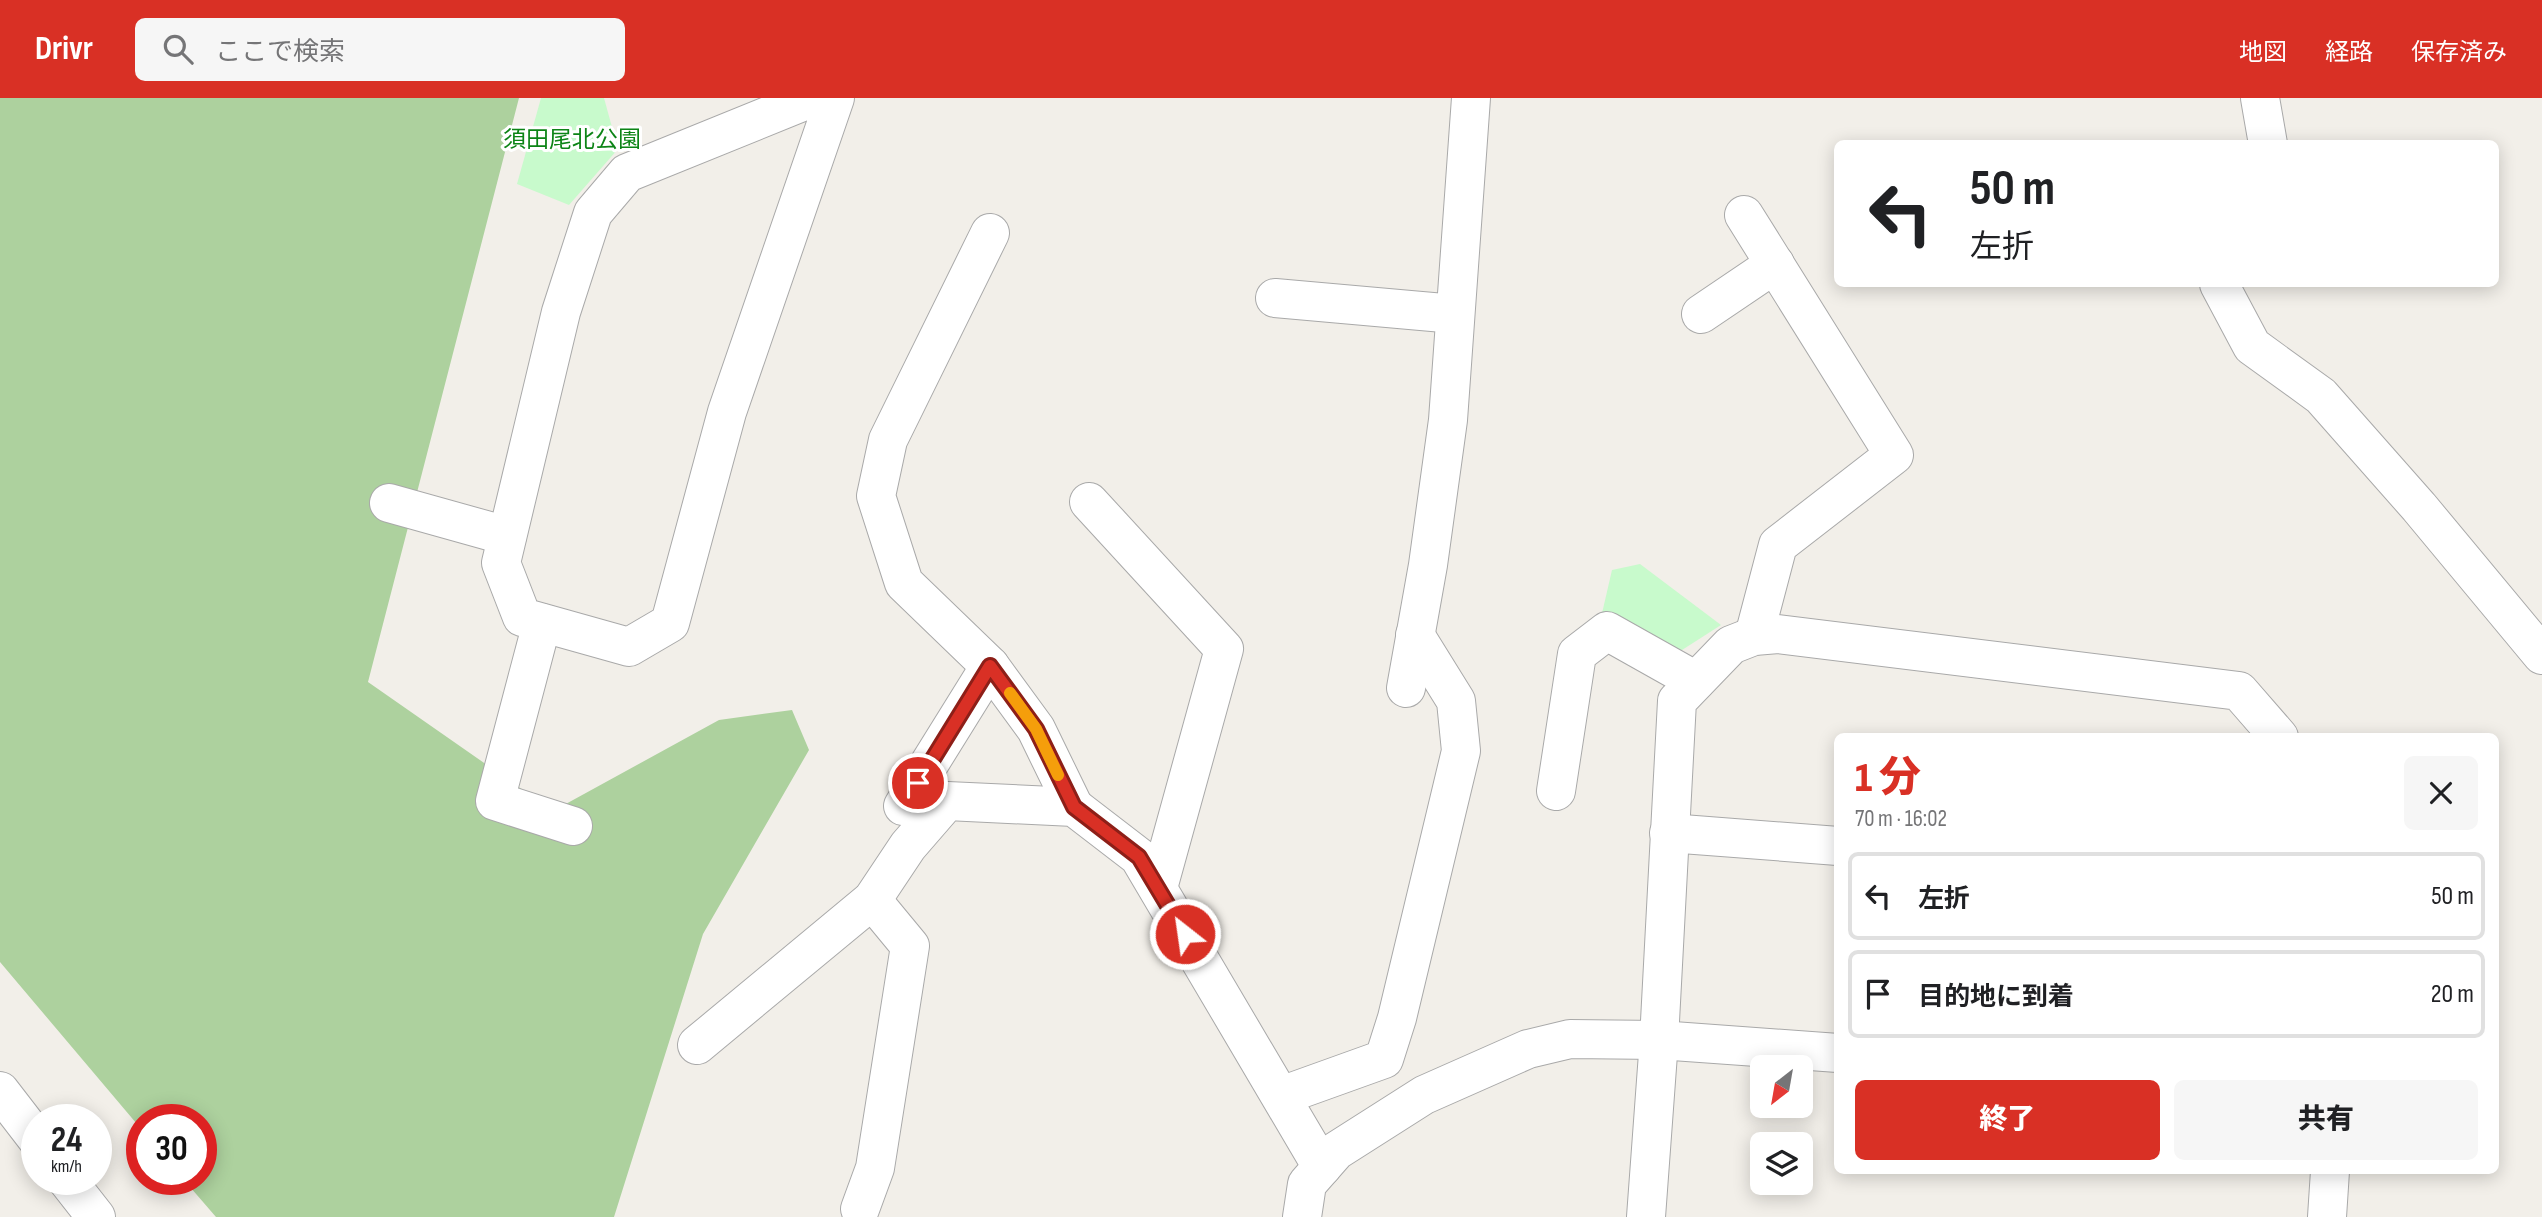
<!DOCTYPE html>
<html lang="ja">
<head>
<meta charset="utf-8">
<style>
	body { margin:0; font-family:"Sofia Sans Condensed","Noto Sans JP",sans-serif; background:#f6f6f6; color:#202124; height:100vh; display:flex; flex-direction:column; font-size:26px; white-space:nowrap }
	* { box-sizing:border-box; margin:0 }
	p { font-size:23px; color:#757577 }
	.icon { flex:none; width:38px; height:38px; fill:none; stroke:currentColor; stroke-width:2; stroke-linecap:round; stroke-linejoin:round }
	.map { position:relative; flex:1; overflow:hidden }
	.details { position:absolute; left:1834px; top:635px; width:665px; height:441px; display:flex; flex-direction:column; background:#fff; border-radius:10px; box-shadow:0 4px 18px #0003 }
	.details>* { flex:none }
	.banner { position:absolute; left:1834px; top:42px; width:665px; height:147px; border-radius:10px; box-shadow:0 4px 18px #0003; background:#fff; color:#202124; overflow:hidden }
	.needle { width:46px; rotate:211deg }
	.buttons { position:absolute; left:1750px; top:957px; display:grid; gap:14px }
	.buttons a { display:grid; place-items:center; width:63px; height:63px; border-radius:10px; background:#fff; box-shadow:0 4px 18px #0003; font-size:35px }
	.speed { position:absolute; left:21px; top:1006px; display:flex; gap:14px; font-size:35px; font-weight:700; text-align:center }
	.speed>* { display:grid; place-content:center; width:91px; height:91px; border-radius:50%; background:#fff; box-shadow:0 4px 18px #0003; line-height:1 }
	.speed small { font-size:18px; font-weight:400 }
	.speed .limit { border:10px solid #d22; background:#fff; color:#111 }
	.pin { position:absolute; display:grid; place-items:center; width:60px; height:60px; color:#fff; margin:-30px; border:4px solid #fff; border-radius:50%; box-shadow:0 2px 7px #0007 }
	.me { position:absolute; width:77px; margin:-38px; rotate:330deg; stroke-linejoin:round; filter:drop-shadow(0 0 5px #0008) }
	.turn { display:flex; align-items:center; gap:24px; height:147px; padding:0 21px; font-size:32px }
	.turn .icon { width:91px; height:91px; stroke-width:2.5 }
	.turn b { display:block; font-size:49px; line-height:60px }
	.round { display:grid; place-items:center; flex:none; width:74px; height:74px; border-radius:10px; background:#f6f6f6 }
	.head { display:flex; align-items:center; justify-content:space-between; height:119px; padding:0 21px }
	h1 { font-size:42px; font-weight:800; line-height:52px; color:#d93025 }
	.action { display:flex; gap:14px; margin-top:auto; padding:14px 21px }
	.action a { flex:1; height:80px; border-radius:10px; background:#d93025; color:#fff; font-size:28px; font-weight:800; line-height:80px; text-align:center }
	.action a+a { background:#f6f6f6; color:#202124 }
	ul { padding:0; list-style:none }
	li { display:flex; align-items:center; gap:21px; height:88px; margin:0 14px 10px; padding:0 7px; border:4px solid #e0e0e0; border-radius:10px }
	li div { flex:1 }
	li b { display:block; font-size:26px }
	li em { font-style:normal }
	header { display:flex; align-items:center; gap:42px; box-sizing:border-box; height:98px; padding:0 35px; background:#d93025; color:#fff }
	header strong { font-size:33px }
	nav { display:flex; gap:38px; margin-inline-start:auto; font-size:24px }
	.search { width:490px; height:63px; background:#f6f6f6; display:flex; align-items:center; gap:18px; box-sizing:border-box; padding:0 24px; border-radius:10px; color:#757577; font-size:26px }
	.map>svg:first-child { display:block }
	.forest { fill:#add19e }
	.park { fill:#c8facc }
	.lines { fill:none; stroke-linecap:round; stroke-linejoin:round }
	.minor-casing { stroke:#a9a9a9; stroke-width:40 }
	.minor { stroke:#fff; stroke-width:38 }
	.route-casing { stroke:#8d1f18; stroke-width:18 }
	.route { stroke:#d93025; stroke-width:12 }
	.slow { stroke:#f59e0b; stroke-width:12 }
	.labels { text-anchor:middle; stroke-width:6; stroke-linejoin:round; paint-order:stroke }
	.park-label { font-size:23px; fill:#0c8416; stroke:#fff }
</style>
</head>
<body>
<header>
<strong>Drivr</strong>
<div class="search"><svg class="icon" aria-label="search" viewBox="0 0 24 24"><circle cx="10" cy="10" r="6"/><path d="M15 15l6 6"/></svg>ここで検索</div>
<nav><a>地図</a><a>経路</a><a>保存済み</a></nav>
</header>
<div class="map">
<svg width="2542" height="1119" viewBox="0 0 2542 1119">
	<rect width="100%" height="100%" fill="#f2efe9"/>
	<path class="forest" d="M0,0H519L368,584L553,713L719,622L792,612L809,652L703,836L614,1119H216L184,1082H201V1022H142V1032L0,864Z"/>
	<g class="park">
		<path d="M541,0H604L618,51L569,107L517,86Z"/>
		<path d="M1640,466L1721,527L1668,561L1600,524L1612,472Z"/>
	</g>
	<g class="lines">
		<g class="minor-casing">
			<g id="minor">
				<path d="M812,0L627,75L593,115L561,214L501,465L522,519L629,549L670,525L727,314L835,0"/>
				<path d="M2260,0L2268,46"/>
				<path d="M1744,117L1894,357L1778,447L1754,538"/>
				<path d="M990,135L888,342L876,398L904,485L990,568L1036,631L1074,709"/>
				<path d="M2219,186L2252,248L2321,298L2419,409L2542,557"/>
				<path d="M1275,200L1455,216"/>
				<path d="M1701,216L1775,166"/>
				<path d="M1089,404L1224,551L1158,790"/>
				<path d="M389,405L507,438"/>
				<path d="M542,525L495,703L573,728"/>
				<path d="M1406,590L1428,467L1448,322L1471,0"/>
				<path d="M1556,693L1577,556L1607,533L1696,583"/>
				<path d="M903,708L990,568"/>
				<path d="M1669,735L1838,748"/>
				<path d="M697,947L872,802L908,748L947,703L1074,709L1139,759L1322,1069"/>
				<path d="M0,993L37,1041"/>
				<path d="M1281,998L1384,961L1397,920L1461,653L1456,603L1415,537"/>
				<path d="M67,1082L96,1119"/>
				<path d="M860,1111L875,1070L910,848L872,802"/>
				<path d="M1302,1119L1307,1086L1336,1053L1424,997L1528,951L1570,941L1659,942L1838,955"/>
				<path d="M1646,1119L1659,942L1677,603L1731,547L1754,538L1778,536L2239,593L2279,639"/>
				<path d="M2327,1119L2330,1073"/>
			</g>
		</g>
		<use href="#minor" class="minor"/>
	</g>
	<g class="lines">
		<g class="route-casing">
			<path id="route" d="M918,685L990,568L1036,631L1074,709L1139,759L1185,836"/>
		</g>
		<use href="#route" class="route"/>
		<path class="slow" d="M1010,595L1036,631L1058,677"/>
	</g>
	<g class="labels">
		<g class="park-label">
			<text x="572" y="49">須田尾北公園</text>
		</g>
	</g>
</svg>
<div class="buttons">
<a><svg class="needle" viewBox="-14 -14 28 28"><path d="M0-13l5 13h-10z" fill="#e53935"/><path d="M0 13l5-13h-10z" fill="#757577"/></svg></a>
<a><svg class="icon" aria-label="layers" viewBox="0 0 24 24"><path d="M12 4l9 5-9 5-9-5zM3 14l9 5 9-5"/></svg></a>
</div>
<div class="speed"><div>24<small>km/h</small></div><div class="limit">30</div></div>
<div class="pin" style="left:918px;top:685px;background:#d93025"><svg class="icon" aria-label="arrive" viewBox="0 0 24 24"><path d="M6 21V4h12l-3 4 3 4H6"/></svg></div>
<svg class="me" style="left:1185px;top:836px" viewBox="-20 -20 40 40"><circle r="17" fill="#d93025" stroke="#fff" stroke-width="3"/><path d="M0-11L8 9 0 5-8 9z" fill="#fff"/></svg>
<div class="banner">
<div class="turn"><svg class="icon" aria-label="left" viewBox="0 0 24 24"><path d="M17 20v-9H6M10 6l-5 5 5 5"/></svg><div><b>50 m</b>左折</div></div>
</div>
<section class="details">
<div class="head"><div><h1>1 分</h1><p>70 m · 16:02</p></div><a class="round"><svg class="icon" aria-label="close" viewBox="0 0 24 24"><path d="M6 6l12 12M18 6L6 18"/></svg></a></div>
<ul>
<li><svg class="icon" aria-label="left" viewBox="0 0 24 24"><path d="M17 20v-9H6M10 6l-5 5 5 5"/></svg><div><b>左折</b></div><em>50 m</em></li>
<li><svg class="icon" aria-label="arrive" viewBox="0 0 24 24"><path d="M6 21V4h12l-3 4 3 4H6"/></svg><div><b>目的地に到着</b></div><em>20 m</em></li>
</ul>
<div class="action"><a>終了</a><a>共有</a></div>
</section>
</div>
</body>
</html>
